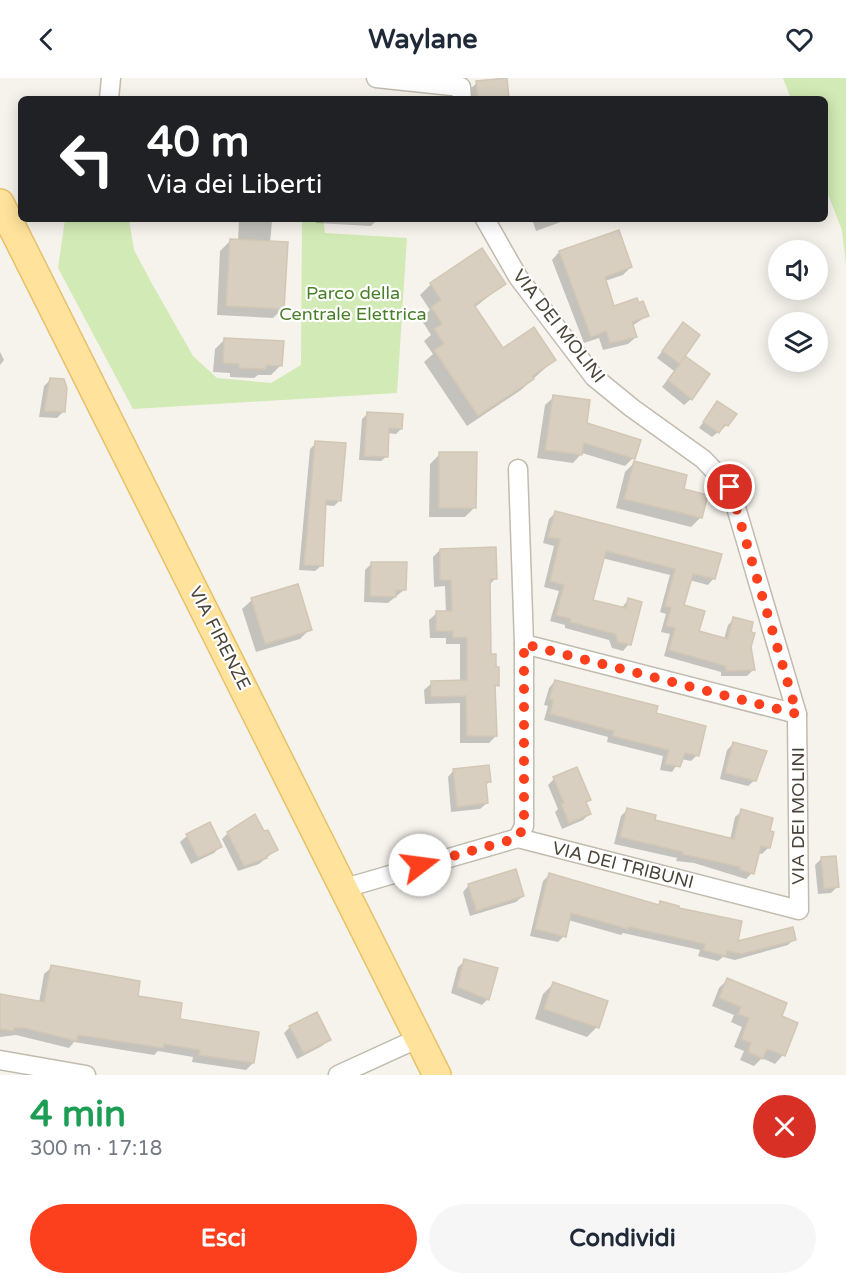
<!DOCTYPE html>
<html lang="it">
<head>
<meta charset="utf-8">
<style>
	body { margin:0; font-family:"Varela Round",sans-serif; background:#f6f6f7; color:#1f2937; height:100vh; display:flex; flex-direction:column; font-size:22px; white-space:nowrap }
	* { box-sizing:border-box; margin:0 }
	p { font-size:20px; color:#747a83 }
	.icon { flex:none; width:33px; height:33px; fill:none; stroke:currentColor; stroke-width:2; stroke-linecap:round; stroke-linejoin:round }
	.map { position:relative; height:997px; overflow:hidden }
	.side { display:flex; flex-direction:column; background:#fff; flex:1 }
	.side>* { flex:none }
	.top-card { position:absolute; left:18px; top:18px; width:810px; height:126px; border-radius:9px; box-shadow:0 3px 15px #0003; background:#202124; color:#fff; overflow:hidden }
	.fabs { position:absolute; left:768px; top:162px; display:grid; gap:12px }
	.fabs a { display:grid; place-items:center; width:60px; height:60px; border-radius:50%; background:#fff; box-shadow:0 3px 15px #0003; font-size:30px }
	.pin { position:absolute; display:grid; place-items:center; width:51px; height:51px; color:#fff; margin:-26px; border:3px solid #fff; border-radius:50%; box-shadow:0 2px 6px #0007 }
	.me { position:absolute; width:66px; margin:-33px; rotate:75deg; stroke-linejoin:round; filter:drop-shadow(0 0 4px #0008) }
	.turn { display:flex; align-items:center; gap:21px; height:126px; padding:0 30px; font-size:27px }
	.turn .icon { width:78px; height:78px; stroke-width:2.5 }
	.turn b { display:block; font-size:42px; line-height:51px }
	.round { display:grid; place-items:center; flex:none; width:63px; height:63px; border-radius:32px; background:#f6f6f7 }
	.overview { display:flex; align-items:center; justify-content:space-between; height:102px; padding:0 30px }
	h1 { font-size:36px; font-weight:800; line-height:45px; color:#1e9e55 }
	.cta { display:flex; gap:12px; margin-top:auto; padding:12px 30px }
	.cta a { flex:1; height:69px; border-radius:36px; background:#fc3f1d; color:#fff; font-size:24px; font-weight:800; line-height:69px; text-align:center }
	.cta a+a { background:#f6f6f7; color:#1f2937 }
	header { display:flex; justify-content:space-between; align-items:center; height:78px; padding:0 30px; background:#fff; font-size:27px; font-weight:800 }
	.map>svg:first-child { display:block }
	.green { fill:#d2eab5 }
	.shadow { fill:#0003 }
	.building { fill:#d8cfc1; stroke:#d3c7b4; stroke-width:1.5 }
	.lines { fill:none; stroke-linecap:round; stroke-linejoin:round }
	.minor-casing { stroke:#c2bbae; stroke-width:21 }
	.primary-casing { stroke:#e6c16a; stroke-width:30 }
	.minor { stroke:#fff; stroke-width:18 }
	.primary { stroke:#ffe39c; stroke-width:27 }
	.route { stroke:#fc3f1d; stroke-width:10; stroke-dasharray:0 18 }
	.labels { text-anchor:middle; stroke-width:4.5; stroke-linejoin:round; paint-order:stroke }
	.park-label { font-size:18px; fill:#4a7f2a; stroke:#fff }
	.street-label { font-size:18px; fill:#4b4439; stroke:#fff }
</style>
</head>
<body>
<header><svg class="icon" aria-label="back" viewBox="0 0 24 24"><path d="M15 5l-7 7 7 7"/></svg>Waylane<svg class="icon" aria-label="heart" viewBox="0 0 24 24"><path d="M12 20l-8-8c-3-5 5-10 8-4 3-6 11-1 8 4z"/></svg></header>
<div class="map">
<svg width="846" height="997" viewBox="0 0 846 997">
	<rect width="100%" height="100%" fill="#f6f3ec"/>
	<g class="green">
		<path d="M783,0H846V187L842,152L825,109V21H791Z"/>
		<path d="M65,141H129L134,172L150,202L193,278L217,300L271,305L301,287L302,141H323L325,155L407,160L397,315L133,331L58,190Z"/>
	</g>
	<g class="shadow">
		<path d="M477,5L504,21H472L471,10Z"/>
		<path d="M592,18L593,21H582Z"/>
		<path d="M416,19V21H370L371,20Z"/>
		<path d="M239,141H282L272,143L270,165L283,230L273,240L217,237L220,173L230,163H238Z"/>
		<path d="M316,141H378L371,148L316,145Z"/>
		<path d="M532,141H569L536,153Z"/>
		<path d="M618,154L631,189L623,197L605,203L613,230L647,238L632,248L636,259L628,266L603,272L599,260L584,265L552,182L559,174Z"/>
		<path d="M481,172L504,206L474,230L502,272L554,282L521,312L467,348L424,284L433,276L424,263L431,257L421,241L430,232L420,217L431,206Z"/>
		<path d="M683,246L681,285L691,321L684,327L662,309L674,293L657,280Z"/>
		<path d="M225,261L281,287L271,297H258L254,300L230,299V295L213,294L215,271Z"/>
		<path d="M0,274L4,282L0,287Z"/>
		<path d="M51,301L63,334L57,340L39,339L44,308Z"/>
		<path d="M554,319L586,346L633,380L625,388L582,375L573,385L537,380L545,327Z"/>
		<path d="M717,325L727,347L712,359L699,350Z"/>
		<path d="M368,335L401,351L396,356L387,355V378L381,383L359,382L362,341Z"/>
		<path d="M316,365L340,422L334,428L324,427L321,488L315,493L299,492L310,371Z"/>
		<path d="M440,376L475,429L465,439H429L430,386Z"/>
		<path d="M634,385L682,412L706,418L700,440L691,449L616,430L625,394Z"/>
		<path d="M555,435L714,500L708,507L689,502L682,528L697,554L724,561L728,547L734,541L750,569L753,592L747,598H721V594L664,578L670,556L661,554L666,536L660,534L670,497L602,480L591,523L621,531L628,522L629,566L623,573L612,570L609,562L565,550V547L550,543L559,513L544,509L554,468L543,465L549,441Z"/>
		<path d="M440,472L496,500L489,507L490,577L498,607L493,611L496,658L489,665H460V625L425,626L424,612L432,605L460,604V566H446V560H430L429,542L437,535H446L445,508L434,509L433,479Z"/>
		<path d="M372,485L405,511L388,525L364,524L365,492Z"/>
		<path d="M252,522L310,551L300,561L256,574L242,531Z"/>
		<path d="M555,603L654,637L697,677L691,683L681,681L672,694L660,692L663,678L607,664L608,659L544,642L548,628L544,627L549,610Z"/>
		<path d="M733,666L755,702L748,708L720,701L727,672Z"/>
		<path d="M454,692L490,703L485,708L487,725L480,731L451,734L448,699Z"/>
		<path d="M554,701L589,722L585,726L589,736L583,742L562,751L555,734L558,731L548,707Z"/>
		<path d="M627,732L653,743L730,762L735,739L742,733L772,755L768,770L762,776L757,775L752,795L746,801L694,785L676,783L677,780L614,766L621,738Z"/>
		<path d="M228,755H263L276,772L259,786L238,793L222,761Z"/>
		<path d="M187,758L220,769L214,775L191,786L180,764Z"/>
		<path d="M822,780L837,809L831,815L818,816L815,787Z"/>
		<path d="M549,797L658,828L661,825L736,865L794,861L788,867L735,882L723,879L718,883L698,878L700,872L623,855L621,857L568,842L564,858L558,864L530,858L543,803Z"/>
		<path d="M469,807L523,818L516,824L470,838L463,814Z"/>
		<path d="M465,883L488,921L482,927L451,915L458,889Z"/>
		<path d="M52,889L136,919L253,985L246,992L192,984L193,979L158,973L154,977L74,964L69,970L16,957L0,959V918L39,925L44,896Z"/>
		<path d="M727,902L780,939L796,946L783,977L775,986L762,980L754,988L740,982L744,973L734,969L742,949L731,944L734,937L712,928L719,910Z"/>
		<path d="M553,906L597,949L587,959L535,941L543,916Z"/>
		<path d="M290,949L329,962L322,968L297,981L284,955Z"/>
	</g>
	<g class="building">
		<path d="M507,0L509,21H478L476,3Z"/>
		<path d="M619,152L632,189L605,199L614,228L637,220L639,225L643,223L649,238L632,244L637,259L610,265L606,253L591,259L559,173Z"/>
		<path d="M230,161L288,164L284,231L226,228Z"/>
		<path d="M482,170L506,206L474,227L503,270L534,249L556,282L532,298L534,301L478,338L434,272L444,266L434,251L442,246L431,229L441,222L430,205Z"/>
		<path d="M683,244L700,257L681,284L685,278L710,296L692,322L668,302L680,286L662,273Z"/>
		<path d="M224,260L284,263L282,288L266,287V291L239,290V286L223,285Z"/>
		<path d="M50,300L64,301L67,310L65,334L44,333Z"/>
		<path d="M553,317L590,322L587,345L641,362L635,381L584,365L582,377L545,372Z"/>
		<path d="M717,323L737,336L728,348L725,346L719,355L703,344Z"/>
		<path d="M367,334L403,336L402,351L389,350L388,379L364,378Z"/>
		<path d="M315,363L346,365L341,423L326,422L323,488L304,487Z"/>
		<path d="M439,374H477L476,430H439Z"/>
		<path d="M634,383L687,397L684,411L708,417L702,440L624,421Z"/>
		<path d="M555,433L722,476L715,501L693,496L684,527L705,533L699,553L728,561L733,539L753,544L751,554L755,555L751,569L755,592L726,593V588L669,572L675,550L666,548L671,530L665,528L675,491L606,473L593,522L626,530L628,520L642,524L631,567L618,564L615,556L570,544L571,541L556,537L564,507L550,503L560,461L548,459Z"/>
		<path d="M496,469L497,501H490L491,576H496V589H499V608L495,607L497,658H467L466,618L431,619V603L467,602V559L453,560V553H436V533H452L451,502H440V471Z"/>
		<path d="M371,484H407L406,512H396V519L370,518Z"/>
		<path d="M298,506L312,552L265,566L251,520Z"/>
		<path d="M555,602L658,628L656,635L706,648L699,678L685,675L680,689L665,686L669,672L612,658L614,653L550,636L553,622L549,621Z"/>
		<path d="M733,664L767,673L756,703L725,695Z"/>
		<path d="M489,687L491,704H486L488,725L457,729L453,691Z"/>
		<path d="M577,689L591,722L586,724L591,736L569,745L561,726L564,725L553,699Z"/>
		<path d="M627,730L656,737L655,742L734,761L741,731L773,740L770,753L774,754L770,770L761,768L754,796L740,792V789L682,776L683,774L620,759Z"/>
		<path d="M255,736L264,753L268,752L278,772L266,778L267,780L244,788L227,754Z"/>
		<path d="M210,744L222,769L198,780L186,756Z"/>
		<path d="M836,778L839,809L824,811L821,779Z"/>
		<path d="M516,791L524,818L476,833L468,806Z"/>
		<path d="M549,795L659,827L660,823L679,828V830L742,843L738,863L793,849L796,862L742,876L727,873L726,878L703,872L705,866L629,849L628,851L571,835L566,859L535,851Z"/>
		<path d="M464,881L498,890L489,922L457,909Z"/>
		<path d="M51,887L140,903L138,918L182,925L180,941L259,954L254,985L199,977L200,972L164,966L163,970L78,957L77,963L24,950H14V953L0,951V916L44,924Z"/>
		<path d="M727,900L787,925L782,938L798,945L785,978L767,971L763,981L748,974L751,965L741,961L749,940L738,936L741,929L719,920Z"/>
		<path d="M553,904L608,923L599,950L544,931Z"/>
		<path d="M317,934L331,962L304,975L289,948Z"/>
	</g>
	<g class="lines">
		<g class="minor-casing">
			<g id="minor">
				<path d="M376,0L461,9L462,21"/>
				<path d="M109,21L111,0"/>
				<path d="M518,391L524,566V748L518,760"/>
				<path d="M524,566L797,636"/>
				<path d="M345,810L518,760L799,832L797,636L730,409L703,381L632,330L594,299L518,199L485,141"/>
				<path d="M0,982L86,997"/>
				<path d="M338,997L419,960"/>
			</g>
		</g>
		<g class="primary-casing">
			<path id="primary" d="M0,125L437,997"/>
		</g>
		<use href="#minor" class="minor"/>
		<use href="#primary" class="primary"/>
	</g>
	<g class="lines">
		<path class="route" d="M420,787L518,760L524,748V566L797,636L730,409"/>
	</g>
	<g class="labels">
		<g class="park-label">
			<text x="353" y="221">Parco della<tspan x="353" dy="21">Centrale Elettrica</tspan></text>
		</g>
		<g class="street-label">
			<text transform="translate(559 248) rotate(52)" y="6">VIA DEI MOLINI</text>
			<text transform="translate(220 560) rotate(63)" y="6">VIA FIRENZE</text>
			<text transform="translate(798 738) rotate(-90)" y="6">VIA DEI MOLINI</text>
			<text transform="translate(623 787) rotate(14)" y="6">VIA DEI TRIBUNI</text>
		</g>
	</g>
</svg>
<div class="fabs">
<a><svg class="icon" aria-label="sound" viewBox="0 0 24 24"><path d="M4 9h4l5-4v14l-5-4H4zM17 9q2 3 0 6"/></svg></a>
<a><svg class="icon" aria-label="layers" viewBox="0 0 24 24"><path d="M12 4l9 5-9 5-9-5zM3 14l9 5 9-5"/></svg></a>
</div>
<div class="pin" style="left:730px;top:409px;background:#d93025"><svg class="icon" aria-label="arrive" viewBox="0 0 24 24"><path d="M6 21V4h12l-3 4 3 4H6"/></svg></div>
<svg class="me" style="left:420px;top:787px" viewBox="-20 -20 40 40"><circle r="19" fill="#fff"/><path d="M0-13L10 11 0 6-10 11z" fill="#fc3f1d"/></svg>
<div class="top-card">
<div class="turn"><svg class="icon" aria-label="left" viewBox="0 0 24 24"><path d="M17 20v-9H6M10 6l-5 5 5 5"/></svg><div><b>40 m</b>Via dei Liberti</div></div>
</div>
</div>
<section class="side">
<div class="overview"><div><h1>4 min</h1><p>300 m · 17:18</p></div><a class="round" style="background:#d93025;color:#fff"><svg class="icon" aria-label="close" viewBox="0 0 24 24"><path d="M6 6l12 12M18 6L6 18"/></svg></a></div>
<div class="cta"><a>Esci</a><a>Condividi</a></div>
</section>
</body>
</html>
